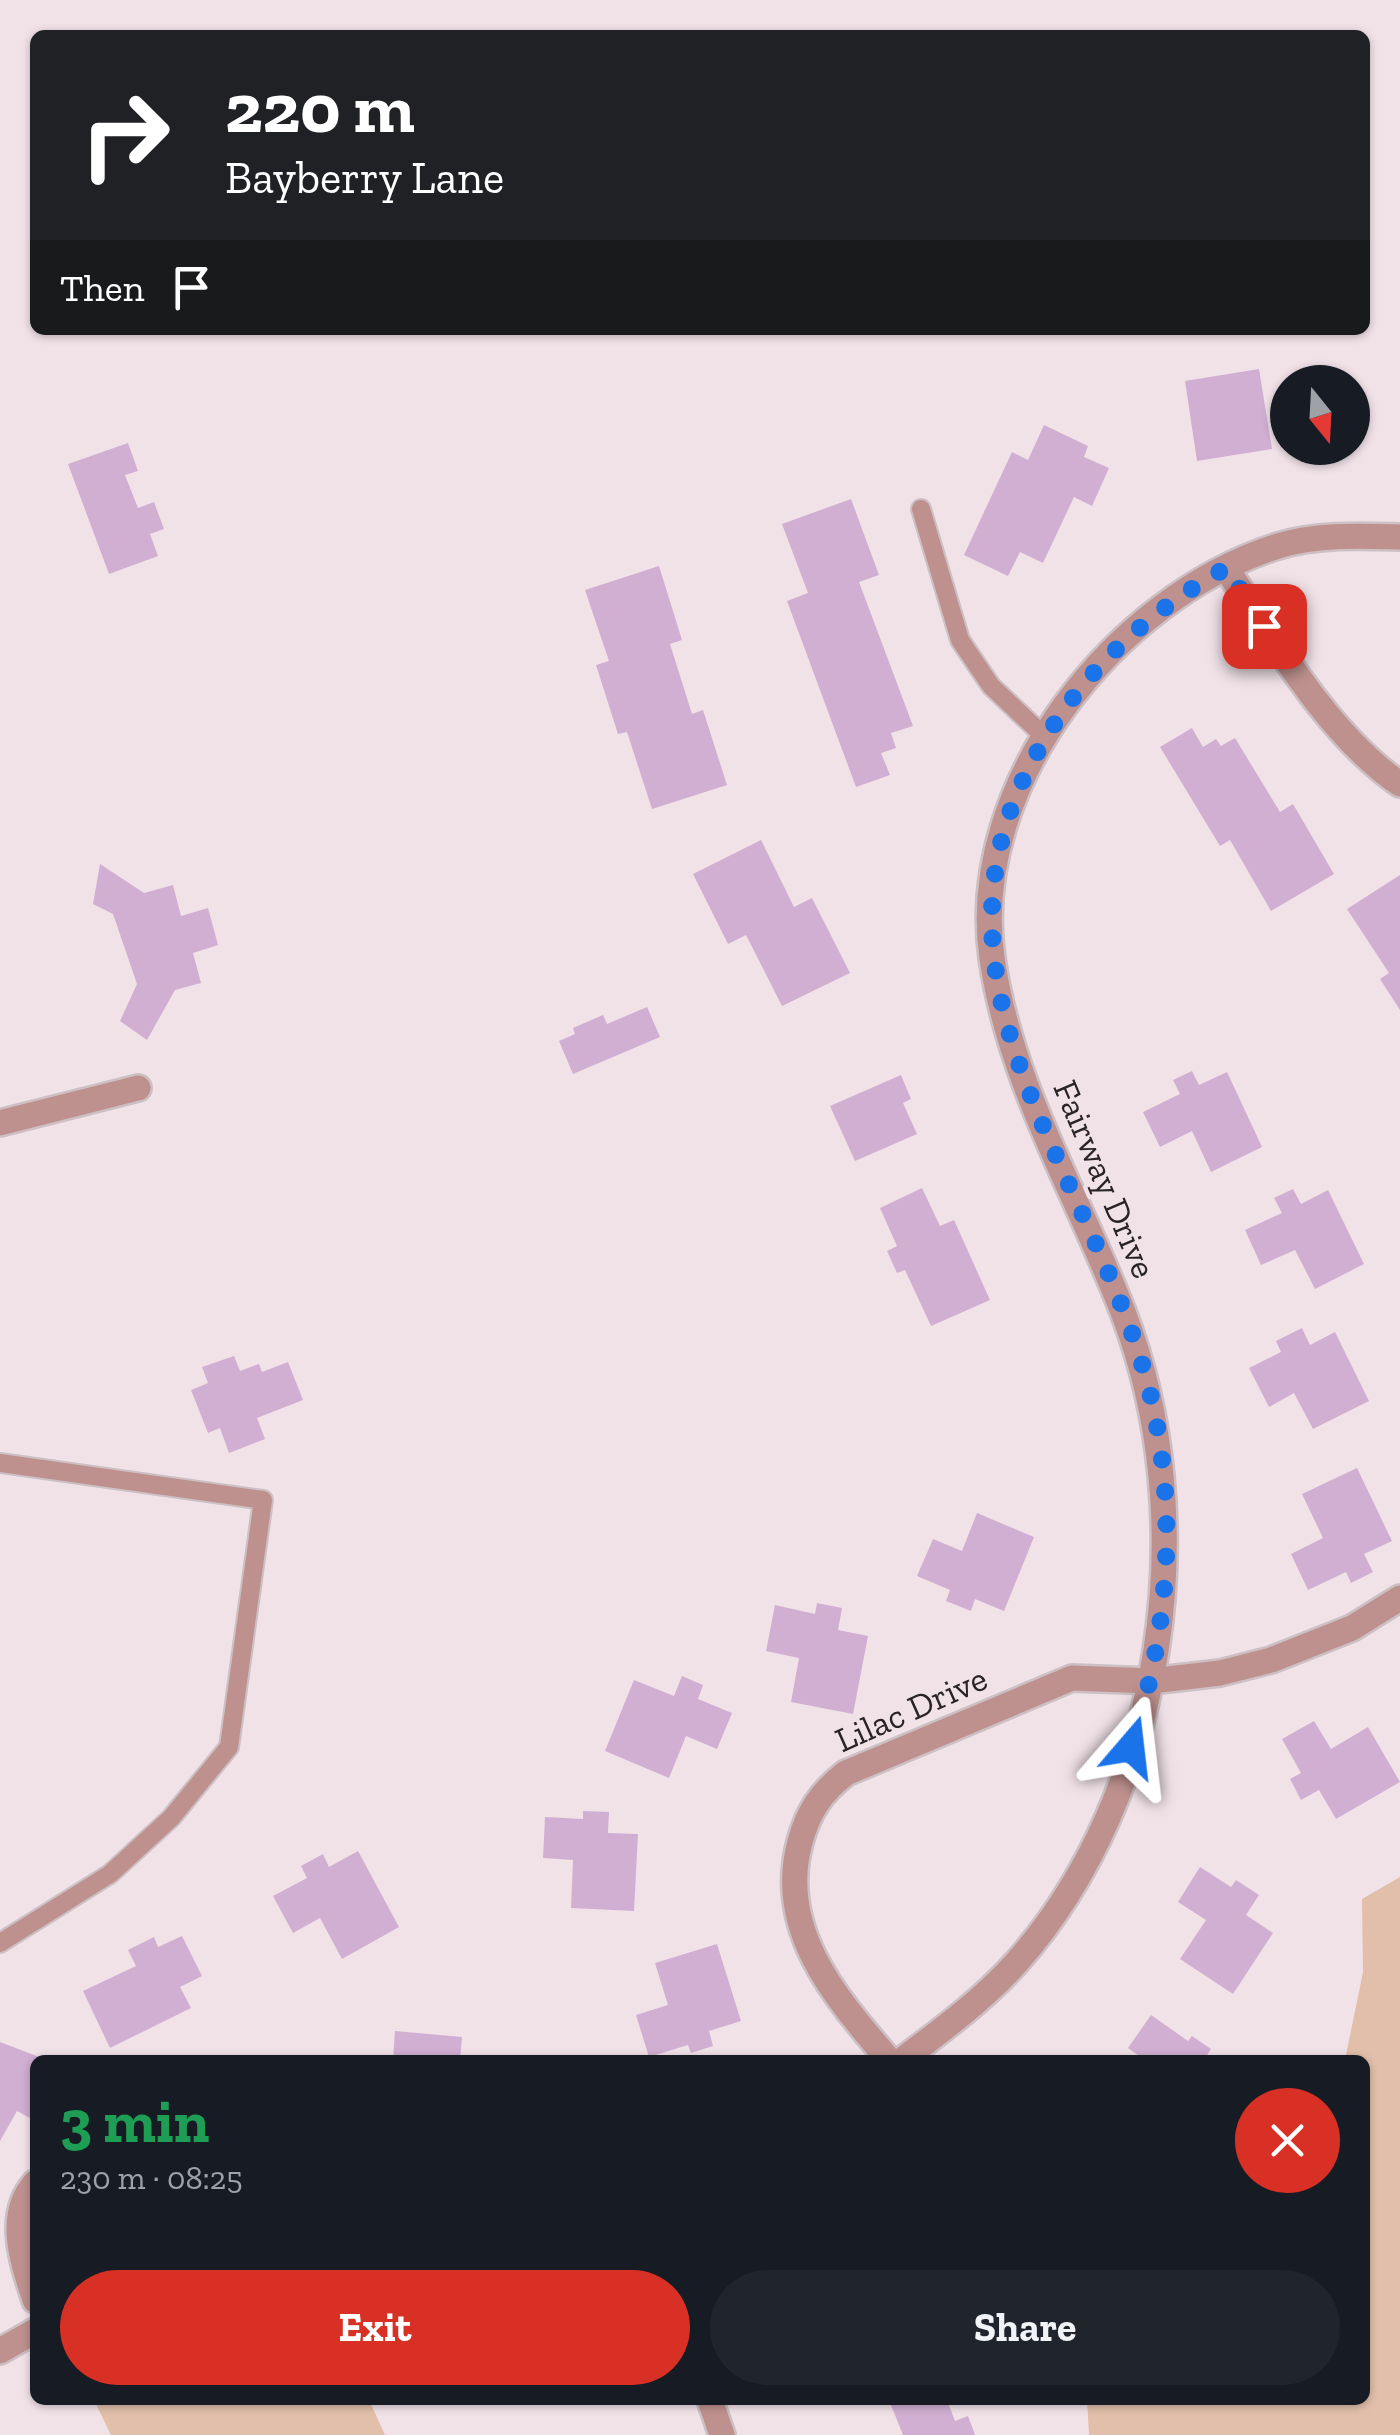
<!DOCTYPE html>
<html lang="en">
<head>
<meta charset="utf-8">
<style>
	body { margin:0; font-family:"Zilla Slab",serif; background:#20242c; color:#f1f3f6; height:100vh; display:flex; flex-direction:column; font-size:38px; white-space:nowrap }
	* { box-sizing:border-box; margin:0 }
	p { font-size:32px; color:#9ea1a6 }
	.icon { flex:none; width:55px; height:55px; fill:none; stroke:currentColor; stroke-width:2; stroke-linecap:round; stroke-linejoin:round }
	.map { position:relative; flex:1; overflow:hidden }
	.side { position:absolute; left:30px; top:2055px; width:1340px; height:350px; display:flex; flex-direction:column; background:#171b24; border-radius:15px; box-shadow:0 2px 8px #0004 }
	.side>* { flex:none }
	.guide { position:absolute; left:30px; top:30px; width:1340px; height:305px; border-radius:15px; box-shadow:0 2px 8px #0004; background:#202124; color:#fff; overflow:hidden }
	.needle { width:65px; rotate:162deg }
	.controls { position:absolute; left:1270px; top:365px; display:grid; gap:20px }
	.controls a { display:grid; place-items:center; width:100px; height:100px; border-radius:50%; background:#171b24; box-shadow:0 2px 8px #0004; font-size:50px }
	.pin { position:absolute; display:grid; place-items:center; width:85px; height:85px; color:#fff; margin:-42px; border-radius:20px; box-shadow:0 5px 15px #0006 }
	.me { position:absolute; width:110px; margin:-55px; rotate:17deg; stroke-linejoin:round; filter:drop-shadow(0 0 8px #0008) }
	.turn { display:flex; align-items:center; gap:35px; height:210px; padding:0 30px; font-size:45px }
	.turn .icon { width:130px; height:130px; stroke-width:2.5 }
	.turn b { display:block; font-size:70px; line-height:85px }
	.then { display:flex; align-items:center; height:95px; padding:0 30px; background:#0003; gap:20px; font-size:38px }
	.round { display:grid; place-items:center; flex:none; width:105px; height:105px; border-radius:52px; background:#20242c }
	.headline { display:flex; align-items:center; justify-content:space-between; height:170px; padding:0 30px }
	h1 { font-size:60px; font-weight:700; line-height:75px; color:#1e9e55 }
	.action { display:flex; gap:20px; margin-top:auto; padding:20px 30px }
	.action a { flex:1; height:115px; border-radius:60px; background:#d93025; color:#fff; font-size:40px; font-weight:700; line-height:115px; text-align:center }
	.action a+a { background:#20242c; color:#f1f3f6 }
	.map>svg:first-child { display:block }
	.green { fill:#e2bfaa }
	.building { fill:#d1afd3 }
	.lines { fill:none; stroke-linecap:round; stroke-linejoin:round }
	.lane-casing { stroke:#cdc0c5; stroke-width:22 }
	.street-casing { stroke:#cdc0c5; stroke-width:30 }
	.lane { stroke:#be918e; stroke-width:18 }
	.street { stroke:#be918e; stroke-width:25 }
	.route { stroke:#1a73e8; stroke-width:18; stroke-dasharray:0 32.4 }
	.labels { text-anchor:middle; stroke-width:8; stroke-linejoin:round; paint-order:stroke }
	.street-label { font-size:35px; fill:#292325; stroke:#f1e2e8 }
</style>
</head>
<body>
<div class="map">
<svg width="1400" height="2435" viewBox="0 0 1400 2435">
	<rect width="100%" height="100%" fill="#f1e2e8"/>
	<g class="green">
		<path d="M1400,1877V2435H1089L1087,2400H1365V2060H1345L1363,1972L1362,1899Z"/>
		<path d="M94,2400H369L385,2435H111Z"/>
	</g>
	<g class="building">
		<path d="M1259,369L1272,449L1197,461L1185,381Z"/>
		<path d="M1044,425L1088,446L1084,457L1109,468L1092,506L1074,497L1043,563L1020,552L1008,576L964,555L1012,452L1028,460Z"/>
		<path d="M128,443L138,471L125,475L138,508L154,502L164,529L150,534L158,556L109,574L68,464Z"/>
		<path d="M851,499L879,575L859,582L913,726L891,733L896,748L881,753L890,775L856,787L787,601L808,593L782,524Z"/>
		<path d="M659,566L682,640L670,644L692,714L703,710L727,785L652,809L627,732L618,734L596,665L609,661L585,590Z"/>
		<path d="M1192,728L1203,747L1216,739L1221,746L1235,738L1280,812L1293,804L1334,874L1271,911L1230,840L1220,846L1160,747Z"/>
		<path d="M761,840L794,907L812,898L850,973L782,1006L746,935L728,944L693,874Z"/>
		<path d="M100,864L144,893L173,885L181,916L208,908L218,945L193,953L201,983L175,990L147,1040L120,1021L137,984L113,914L93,904Z"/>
		<path d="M1400,875V1010L1380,979L1389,973L1347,909Z"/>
		<path d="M647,1007L660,1037L573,1074L559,1041L575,1034L573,1028L603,1015L607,1024Z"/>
		<path d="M1192,1071L1199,1085L1227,1072L1262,1147L1211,1172L1192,1131L1160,1147L1143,1112L1180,1094L1173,1080Z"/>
		<path d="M901,1075L911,1099L903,1103L917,1134L855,1161L830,1106Z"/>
		<path d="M922,1188L940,1226L954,1220L990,1300L931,1326L905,1270L897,1273L887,1251L897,1246L880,1208Z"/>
		<path d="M1293,1189L1301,1204L1328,1190L1364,1264L1315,1289L1295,1250L1261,1265L1245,1230L1282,1213L1274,1198Z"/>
		<path d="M1302,1328L1310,1345L1335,1332L1369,1401L1313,1429L1294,1393L1269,1407L1249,1368L1281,1352L1276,1341Z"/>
		<path d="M234,1356L240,1371L259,1364L262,1372L288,1362L303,1400L257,1418L265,1439L229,1453L220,1428L208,1433L191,1390L208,1383L202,1367Z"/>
		<path d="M1357,1468L1392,1541L1364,1554L1373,1572L1351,1583L1346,1572L1308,1590L1291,1554L1323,1538L1302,1494Z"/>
		<path d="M977,1513L1034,1537L1004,1611L975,1599L971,1611L946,1601L950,1590L917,1576L933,1539L962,1551Z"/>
		<path d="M817,1603L842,1608L838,1630L868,1636L853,1714L791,1702L799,1658L766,1651L775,1605L815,1614Z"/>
		<path d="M682,1676L703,1685L698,1699L732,1713L717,1749L686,1736L669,1778L605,1751L634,1680L674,1696Z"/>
		<path d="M1314,1721L1331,1749L1368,1727L1400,1782L1336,1819L1319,1790L1301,1800L1290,1779L1301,1773L1282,1739Z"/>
		<path d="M583,1811L609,1812L608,1833L638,1834L634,1911L571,1908L573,1860L543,1858L545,1817L583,1819Z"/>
		<path d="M358,1851L399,1927L342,1959L320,1918L293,1933L273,1896L307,1878L301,1866L323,1854L329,1867Z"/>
		<path d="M1200,1867L1231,1887L1236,1880L1259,1895L1246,1915L1273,1933L1233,1994L1180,1959L1206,1920L1178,1902Z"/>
		<path d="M182,1936L202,1976L180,1987L191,2008L110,2048L83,1991L136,1966L128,1950L154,1937L158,1947Z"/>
		<path d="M717,1944L741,2021L709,2031L713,2046L691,2053L688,2045L649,2057L636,2015L668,2005L655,1963Z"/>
		<path d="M1151,2015L1188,2041L1192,2036L1211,2049L1204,2060H1145L1128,2048Z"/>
		<path d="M395,2031L462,2037L460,2060H393Z"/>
		<path d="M0,2042L47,2060H35V2121L17,2111L0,2141Z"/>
		<path d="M889,2400H947L955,2421L968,2416L975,2435H903Z"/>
	</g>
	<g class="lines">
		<g class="lane-casing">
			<g id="lane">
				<path d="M921,509L960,640L991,686L1045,737"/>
				<path d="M0,1463L263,1500L229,1747L171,1818L110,1874L0,1943"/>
			</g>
		</g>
		<g class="street-casing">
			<g id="street">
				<path d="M1226,568C1273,639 1329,736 1400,784"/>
				<path d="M0,1123L138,1088"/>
				<path d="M889,2060C836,1998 776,1930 800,1842C808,1812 821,1792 846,1773L1072,1678L1151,1681L1220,1673L1271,1660L1352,1628L1400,1598"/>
				<path d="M902,2060C942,2030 983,2000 1017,1962C1166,1793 1203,1519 1123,1312C1078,1195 1010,1085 992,958C967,784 1116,597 1278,546C1317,534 1360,536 1400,537"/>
				<path d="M35,2183C6,2216 23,2263 35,2300"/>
				<path d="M0,2351L35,2331"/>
				<path d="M710,2400L722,2435"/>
			</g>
		</g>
		<use href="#lane" class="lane"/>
		<use href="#street" class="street"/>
	</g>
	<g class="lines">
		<path class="route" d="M1131,1747C1170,1630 1179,1502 1147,1381C1088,1165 908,980 1038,751C1082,672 1148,612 1226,568L1264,626"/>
	</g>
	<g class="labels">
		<g class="street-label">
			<text transform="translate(1105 1179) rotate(67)" y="12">Fairway Drive</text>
			<text transform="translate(911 1709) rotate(-24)" y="12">Lilac Drive</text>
		</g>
	</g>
</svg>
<div class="controls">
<a><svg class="needle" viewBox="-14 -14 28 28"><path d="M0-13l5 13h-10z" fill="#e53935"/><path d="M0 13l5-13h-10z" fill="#9ea1a6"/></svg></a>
</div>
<div class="pin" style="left:1264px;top:626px;background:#d93025"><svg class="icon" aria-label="arrive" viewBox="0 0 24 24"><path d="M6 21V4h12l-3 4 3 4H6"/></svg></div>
<svg class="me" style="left:1131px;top:1747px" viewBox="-20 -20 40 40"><path d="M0-17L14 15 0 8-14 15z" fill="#1a73e8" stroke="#fff" stroke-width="4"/></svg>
<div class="guide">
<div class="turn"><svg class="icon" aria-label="right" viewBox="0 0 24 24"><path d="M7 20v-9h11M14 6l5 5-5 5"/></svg><div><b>220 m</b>Bayberry Lane</div></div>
<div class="then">Then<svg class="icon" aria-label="arrive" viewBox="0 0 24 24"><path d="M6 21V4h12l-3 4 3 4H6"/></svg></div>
</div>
<section class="side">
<div class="headline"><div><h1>3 min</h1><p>230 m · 08:25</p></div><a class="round" style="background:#d93025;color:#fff"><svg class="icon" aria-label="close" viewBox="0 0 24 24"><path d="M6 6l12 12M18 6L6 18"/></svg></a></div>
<div class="action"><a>Exit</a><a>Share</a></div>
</section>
</div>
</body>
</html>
